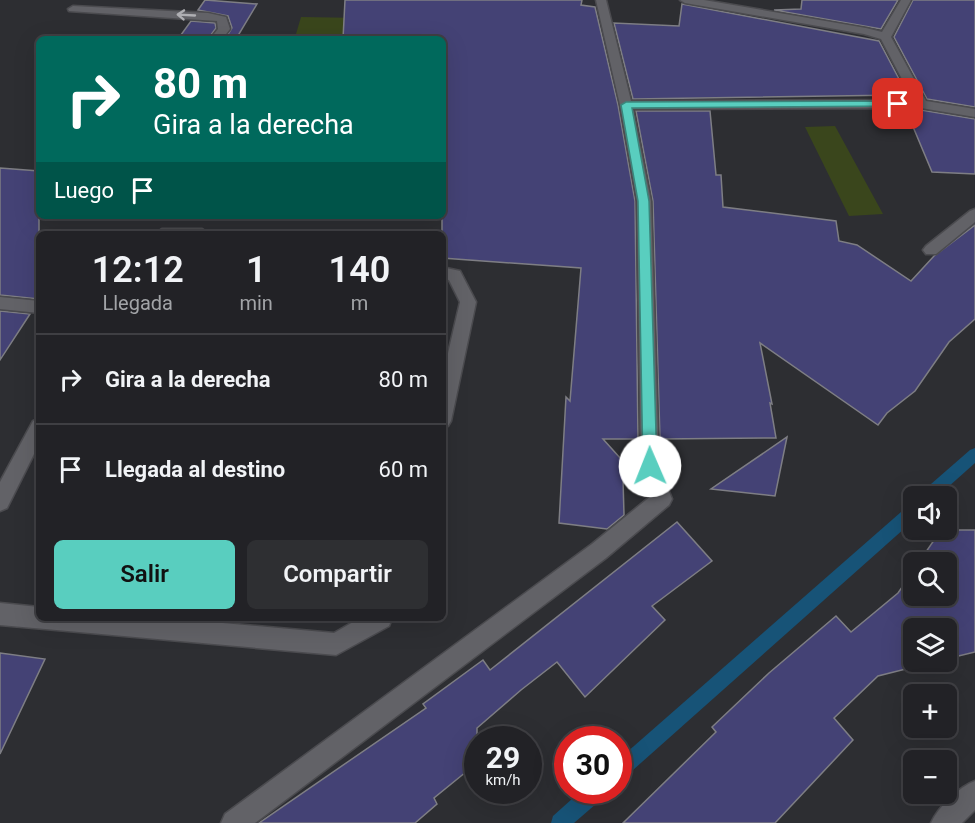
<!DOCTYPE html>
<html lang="es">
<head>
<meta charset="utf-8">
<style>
	body { margin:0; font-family:Roboto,sans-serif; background:#2e2f32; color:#f1f3f6; height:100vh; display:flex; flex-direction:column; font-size:22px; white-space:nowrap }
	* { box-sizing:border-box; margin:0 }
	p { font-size:20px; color:#a2a4a7 }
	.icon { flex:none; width:33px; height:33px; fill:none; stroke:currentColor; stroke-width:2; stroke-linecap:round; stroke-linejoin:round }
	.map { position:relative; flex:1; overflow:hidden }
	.drawer { position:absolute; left:36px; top:231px; width:410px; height:390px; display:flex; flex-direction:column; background:#222226; border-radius:9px; box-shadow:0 6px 24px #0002,0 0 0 2px #3f3f43 }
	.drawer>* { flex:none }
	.top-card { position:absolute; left:36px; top:36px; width:410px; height:183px; border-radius:9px; box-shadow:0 6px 24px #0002,0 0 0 2px #3f3f43; background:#00695c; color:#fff; overflow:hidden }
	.fabs { position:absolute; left:903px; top:486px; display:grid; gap:12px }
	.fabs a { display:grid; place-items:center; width:54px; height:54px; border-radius:9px; background:#222226; box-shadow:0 6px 24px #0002,0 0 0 2px #3f3f43; font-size:30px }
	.speed { position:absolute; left:464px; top:726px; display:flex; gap:12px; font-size:30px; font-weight:700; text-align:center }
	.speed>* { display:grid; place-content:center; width:78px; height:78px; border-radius:50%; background:#222226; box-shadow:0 6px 24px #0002,0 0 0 2px #3f3f43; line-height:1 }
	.speed small { font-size:15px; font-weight:400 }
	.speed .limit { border:9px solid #d22; background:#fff; color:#111 }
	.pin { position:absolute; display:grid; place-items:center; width:51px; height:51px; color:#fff; margin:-26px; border-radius:12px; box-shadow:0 3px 9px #0006 }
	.me { position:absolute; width:66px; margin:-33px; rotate:359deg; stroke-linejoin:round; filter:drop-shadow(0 0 4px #0008) }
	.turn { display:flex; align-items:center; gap:21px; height:126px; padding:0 18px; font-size:27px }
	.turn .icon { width:78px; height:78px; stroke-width:2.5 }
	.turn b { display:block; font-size:42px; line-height:51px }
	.then { display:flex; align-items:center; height:57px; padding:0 18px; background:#0003; gap:12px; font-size:22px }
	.eta { display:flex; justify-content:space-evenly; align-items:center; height:102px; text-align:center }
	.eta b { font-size:36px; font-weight:600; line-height:42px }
	.action { display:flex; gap:12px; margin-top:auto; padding:12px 18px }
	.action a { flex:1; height:69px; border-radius:9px; background:#59cebf; color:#111; font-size:24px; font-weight:600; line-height:69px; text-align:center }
	.action a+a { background:#2e2f32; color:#f1f3f6 }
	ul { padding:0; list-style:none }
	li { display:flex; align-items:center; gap:18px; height:90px; padding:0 18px; border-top:2px solid #3f3f43 }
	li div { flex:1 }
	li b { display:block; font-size:22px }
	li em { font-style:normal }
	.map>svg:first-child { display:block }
	.green { fill:#3a461c }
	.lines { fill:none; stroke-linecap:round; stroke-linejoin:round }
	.stream { fill:#175377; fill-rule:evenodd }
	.building { fill:#444275; stroke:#7e7e84; stroke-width:1.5 }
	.lane-casing { stroke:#4b4b4f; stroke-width:3 }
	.street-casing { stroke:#4b4b4f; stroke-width:3 }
	.lane { fill:#626267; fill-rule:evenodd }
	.street { fill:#626267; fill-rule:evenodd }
	.oneway { stroke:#afafb3 }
	.route { fill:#59cebf; stroke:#3a867c; stroke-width:1.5 }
</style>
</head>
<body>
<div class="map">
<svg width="975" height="823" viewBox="0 0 975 823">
	<rect width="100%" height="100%" fill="#2d2e32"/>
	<g class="green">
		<path d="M301,17L363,18L358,39H298L296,34Z"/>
		<path d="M835,126L883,214L849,216L805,127Z"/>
	</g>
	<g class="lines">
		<g class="stream">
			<path d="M975,448V463L938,496H921L923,491L970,450Z"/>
			<path d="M914,503V520L624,778L618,781V760L909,505Z"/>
			<path d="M582,790H606L604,797L574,823H551L553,816Z"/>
		</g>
	</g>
	<g class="building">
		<path d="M205,0L257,4L236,39H225L232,28L228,16L198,10Z"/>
		<path d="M345,0H582L581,5L595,7L618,105L635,201L638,439H603L639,479H623L624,515L607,529L559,523L566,397L570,401L581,268L442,258V39H343Z"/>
		<path d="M802,0H898L881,29L774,10L801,9Z"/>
		<path d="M913,0H975V107L927,99L894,37Z"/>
		<path d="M682,4L879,41L909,98H901L900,95L633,99L614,23L679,26Z"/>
		<path d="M191,21L215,23L216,28L208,39H178Z"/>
		<path d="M906,110H921L975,119V174L932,172Z"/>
		<path d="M636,111H710L716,175H721L723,207L836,221L839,241L857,245L911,281L934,256L975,225V319L949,342L915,391L887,413L878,425L760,343L772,404L770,403L776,438L660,439L653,201Z"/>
		<path d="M0,168L39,171V299L0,295Z"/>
		<path d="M0,311L30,314L0,360Z"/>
		<path d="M787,437L775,496L711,489Z"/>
		<path d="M677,522L712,561L652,606L665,620L585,697L557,662L521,690L477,728V763L434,798L437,804L415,823H259L426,708L423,704L483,660L490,670Z"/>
		<path d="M941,530H975V652L946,659V628H914V667L878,676L834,718L853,740L775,823H623L716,732L712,727L769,673L836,616L851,632L898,593L914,570V596H946V562H919Z"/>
		<path d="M0,653L45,659L0,754Z"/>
	</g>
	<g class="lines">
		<g class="lane-casing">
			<g id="lane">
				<path d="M73,6L208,13L226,17L230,29L222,39H210L218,29L217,21L69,11L68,9Z"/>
				<path d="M162,229H202L209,234H155Z"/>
				<path d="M442,267L460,271L476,302L451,421L448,426L442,429V379L460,302L449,280L442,279Z"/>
				<path d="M0,297L39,301V313L0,309Z"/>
				<path d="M39,418V444L7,508L0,511V482L33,421Z"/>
				<path d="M0,603L39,607V618H167L334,633L360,618H392L389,626L336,655L0,625Z"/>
			</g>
		</g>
		<g class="street-casing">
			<g id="street">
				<path d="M596,0H606L631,101L913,100L881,39L864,34L685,3L680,0H704L866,28L882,32L901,0H911L891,37L926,101L975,109V117L921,108L633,109L651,201L659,466L672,499L669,505L606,558L255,823H221L225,814L592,544L651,496L641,466L637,201L620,105Z"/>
				<path d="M975,209V222L936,254H926L923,250L926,246L970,211Z"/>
				<path d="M975,781V810L962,823H931C938,807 959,787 975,781Z"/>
			</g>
		</g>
		<use href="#lane" class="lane"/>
		<use href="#street" class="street"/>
	</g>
	<defs><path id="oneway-shaft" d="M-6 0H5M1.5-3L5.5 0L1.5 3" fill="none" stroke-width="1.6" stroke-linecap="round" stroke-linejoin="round" transform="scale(1.5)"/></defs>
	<use class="oneway" href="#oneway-shaft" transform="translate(186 15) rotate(-177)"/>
	<path class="route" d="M898,101L901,102V106L632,108L649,201L657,466L655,470L650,472L645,470L643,466L638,201L621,105L626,102Z"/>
</svg>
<div class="fabs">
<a><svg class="icon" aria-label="sound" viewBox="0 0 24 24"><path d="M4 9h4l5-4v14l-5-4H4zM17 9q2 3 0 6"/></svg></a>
<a><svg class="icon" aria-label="search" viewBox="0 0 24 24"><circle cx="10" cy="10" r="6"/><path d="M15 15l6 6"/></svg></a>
<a><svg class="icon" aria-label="layers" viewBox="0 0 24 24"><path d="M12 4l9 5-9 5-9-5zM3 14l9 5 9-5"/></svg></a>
<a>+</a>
<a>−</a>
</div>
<div class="speed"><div>29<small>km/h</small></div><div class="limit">30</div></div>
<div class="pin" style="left:898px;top:104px;background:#d93025"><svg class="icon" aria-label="arrive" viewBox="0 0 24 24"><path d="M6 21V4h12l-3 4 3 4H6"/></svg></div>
<svg class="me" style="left:650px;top:466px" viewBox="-20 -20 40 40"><circle r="19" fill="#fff"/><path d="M0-13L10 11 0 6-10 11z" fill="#59cebf"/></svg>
<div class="top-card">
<div class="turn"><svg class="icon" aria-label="right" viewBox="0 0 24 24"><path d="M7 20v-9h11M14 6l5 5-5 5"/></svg><div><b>80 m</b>Gira a la derecha</div></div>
<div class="then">Luego<svg class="icon" aria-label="arrive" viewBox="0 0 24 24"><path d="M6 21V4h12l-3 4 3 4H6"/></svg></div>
</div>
<section class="drawer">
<div class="eta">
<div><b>12:12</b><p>Llegada</p></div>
<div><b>1</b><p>min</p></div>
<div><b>140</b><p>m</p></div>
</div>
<ul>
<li><svg class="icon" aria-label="right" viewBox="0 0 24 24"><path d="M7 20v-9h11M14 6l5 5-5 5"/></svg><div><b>Gira a la derecha</b></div><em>80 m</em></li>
<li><svg class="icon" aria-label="arrive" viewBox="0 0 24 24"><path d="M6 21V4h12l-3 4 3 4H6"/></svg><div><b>Llegada al destino</b></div><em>60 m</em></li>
</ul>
<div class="action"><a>Salir</a><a>Compartir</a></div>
</section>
</div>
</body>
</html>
